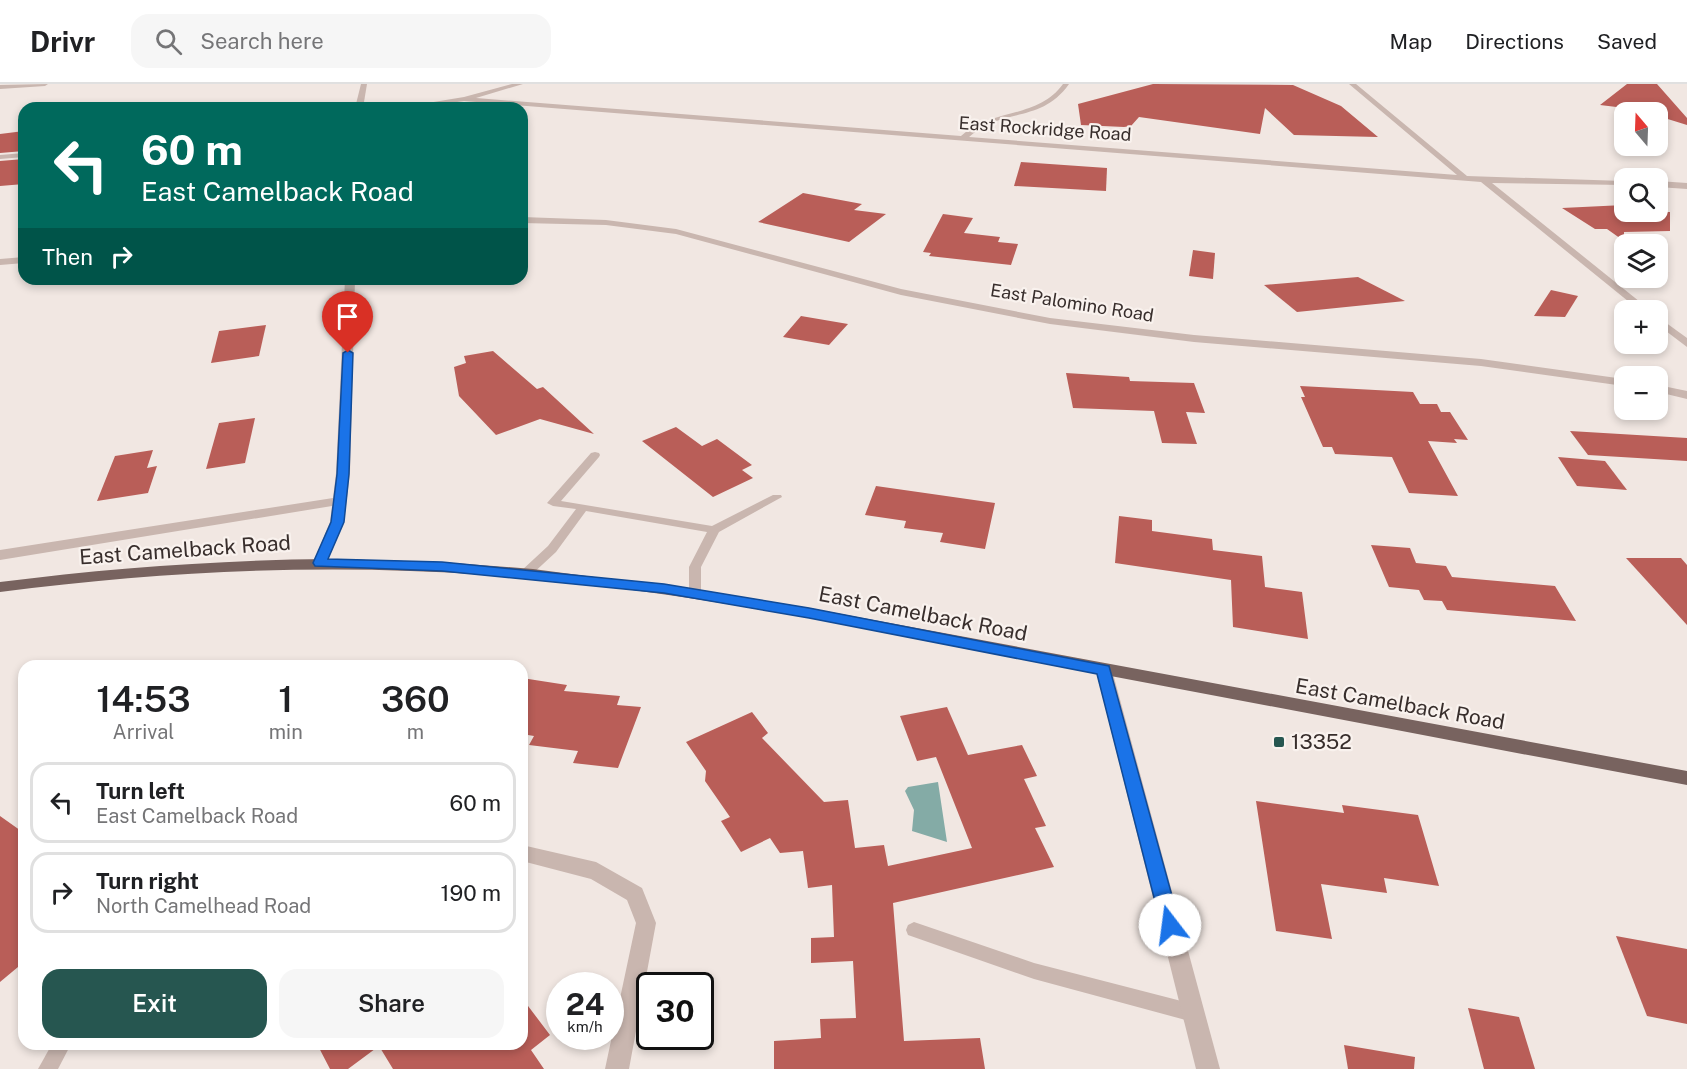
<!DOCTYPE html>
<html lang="en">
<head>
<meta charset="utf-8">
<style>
	body { margin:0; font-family:"Public Sans",sans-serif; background:#f6f6f6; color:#202124; height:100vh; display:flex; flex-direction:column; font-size:22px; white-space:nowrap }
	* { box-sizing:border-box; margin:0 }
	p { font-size:20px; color:#757577 }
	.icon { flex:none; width:33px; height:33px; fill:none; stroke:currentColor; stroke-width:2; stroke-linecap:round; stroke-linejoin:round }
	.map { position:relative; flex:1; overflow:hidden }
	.sheet { position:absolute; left:18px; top:576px; width:510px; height:390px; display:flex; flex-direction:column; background:#fff; border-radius:18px; box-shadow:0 3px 9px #0003 }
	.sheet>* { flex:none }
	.banner { position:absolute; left:18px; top:18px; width:510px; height:183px; border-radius:18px; box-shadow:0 3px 9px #0003; background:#00695c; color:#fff; overflow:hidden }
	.needle { width:39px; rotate:341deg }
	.fabs { position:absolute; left:1614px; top:18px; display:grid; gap:12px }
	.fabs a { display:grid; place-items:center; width:54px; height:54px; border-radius:12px; background:#fff; box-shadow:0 3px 9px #0003; font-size:30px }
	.speed { position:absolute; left:546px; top:888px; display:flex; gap:12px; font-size:30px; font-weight:700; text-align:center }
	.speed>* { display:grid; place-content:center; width:78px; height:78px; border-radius:50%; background:#fff; box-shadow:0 3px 9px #0003; line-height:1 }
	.speed small { font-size:15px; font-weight:400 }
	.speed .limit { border:3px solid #111; border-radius:9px; background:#fff; color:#111 }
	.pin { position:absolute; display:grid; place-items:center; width:51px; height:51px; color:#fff; margin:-62px -26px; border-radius:50% 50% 50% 0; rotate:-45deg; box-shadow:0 0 6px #0007 }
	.pin .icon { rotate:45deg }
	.me { position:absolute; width:66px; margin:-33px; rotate:345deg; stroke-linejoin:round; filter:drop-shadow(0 0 4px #0008) }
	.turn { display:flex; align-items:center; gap:21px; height:126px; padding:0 24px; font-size:27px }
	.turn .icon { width:78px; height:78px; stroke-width:2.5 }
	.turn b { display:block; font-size:42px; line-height:51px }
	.then { display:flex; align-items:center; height:57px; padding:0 24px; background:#0003; gap:12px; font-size:22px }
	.eta { display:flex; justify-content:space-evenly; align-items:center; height:102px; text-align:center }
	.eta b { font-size:36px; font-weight:600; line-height:42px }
	.cta { display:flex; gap:12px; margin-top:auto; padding:12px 24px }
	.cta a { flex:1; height:69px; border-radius:18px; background:#265650; color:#fff; font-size:24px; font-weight:600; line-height:69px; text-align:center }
	.cta a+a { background:#f6f6f6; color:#202124 }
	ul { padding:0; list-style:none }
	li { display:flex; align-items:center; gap:18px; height:81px; margin:0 12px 9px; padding:0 12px; border:3px solid #e0e0e0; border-radius:18px }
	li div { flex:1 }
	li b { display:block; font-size:22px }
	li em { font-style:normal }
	header { display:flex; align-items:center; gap:36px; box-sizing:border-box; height:84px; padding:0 30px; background:#fff; border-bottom:2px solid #e0e0e0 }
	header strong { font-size:28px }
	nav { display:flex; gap:33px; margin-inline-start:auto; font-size:21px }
	.search { width:420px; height:54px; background:#f6f6f6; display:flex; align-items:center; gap:15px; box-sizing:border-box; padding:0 21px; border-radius:18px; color:#757577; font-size:22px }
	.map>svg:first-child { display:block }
	.water { fill:#84aba6 }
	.building { fill:#b95e58 }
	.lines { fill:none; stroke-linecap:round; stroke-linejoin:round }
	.lane { fill:#c9b6af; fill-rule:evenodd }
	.street { fill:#c9b6af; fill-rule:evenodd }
	.primary { fill:#78635f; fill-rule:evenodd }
	.route { fill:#1a73e8; stroke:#114b97; stroke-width:1.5 }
	.poi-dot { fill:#265650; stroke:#f9f2ee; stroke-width:2 }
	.labels { text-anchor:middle; stroke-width:4.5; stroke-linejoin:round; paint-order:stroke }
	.far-street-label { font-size:18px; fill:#382e2c; stroke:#f9f2ee }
	.street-label { font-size:21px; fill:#382e2c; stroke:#f9f2ee }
	.poi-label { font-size:21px; fill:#382e2c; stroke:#f9f2ee; text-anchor:start }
</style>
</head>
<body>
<header>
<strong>Drivr</strong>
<div class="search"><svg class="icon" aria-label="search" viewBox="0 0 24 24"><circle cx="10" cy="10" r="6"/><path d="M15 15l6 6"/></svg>Search here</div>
<nav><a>Map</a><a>Directions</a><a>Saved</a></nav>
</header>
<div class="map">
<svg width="1687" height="985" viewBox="0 0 1687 985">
	<rect width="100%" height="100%" fill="#f1e7e2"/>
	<path class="water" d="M938,698L947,758L912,747L914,726L905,707L908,703Z"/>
	<g class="building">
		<path d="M1153,0L1293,1L1341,22L1378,53L1294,51L1265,24L1260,50L1139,33L1131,42L1124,43L1081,41L1078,20Z"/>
		<path d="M1627,0H1657L1687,34V41L1658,32V28L1600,21Z"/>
		<path d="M24,47V67L0,69V50Z"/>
		<path d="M24,75V100L0,102V77Z"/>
		<path d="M1021,78L1107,84L1106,107L1014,102Z"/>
		<path d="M803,109L862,120L854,126L886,130L849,158L758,138Z"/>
		<path d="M1624,121V128H1670V147L1624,148V157L1607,145H1595L1562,124Z"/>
		<path d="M943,130L973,134L964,149L1000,153L998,158L1018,160L1011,181L929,172L931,169L923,168Z"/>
		<path d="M1193,166L1215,169L1213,195L1189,192Z"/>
		<path d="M1358,193L1405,217L1297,228L1264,201Z"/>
		<path d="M1551,206L1578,212L1565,233L1534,232Z"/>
		<path d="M801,232L848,240L829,261L783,253Z"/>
		<path d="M266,241L259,272L211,279L219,247Z"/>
		<path d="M493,267L537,305L543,303L594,350L540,335L496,351L459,312L454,283L466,279L464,272Z"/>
		<path d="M1066,289L1129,293L1130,297L1194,299L1205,329L1186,328L1197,360L1162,359L1154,327L1073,324Z"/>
		<path d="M1300,302L1413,308L1420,320H1437L1441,328H1450L1468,356L1454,355L1457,359L1428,357L1458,412L1409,409L1392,373L1335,370L1332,363H1323L1301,313H1305Z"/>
		<path d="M255,334L245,379L206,385L219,339Z"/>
		<path d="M676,343L702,362L717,355L752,381L742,386L753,394L713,413L642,357Z"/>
		<path d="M1570,347L1687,354V377L1588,371Z"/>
		<path d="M153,366L147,384L157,382L148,409L97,417L115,372Z"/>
		<path d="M1558,373L1605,377L1627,406L1577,402Z"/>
		<path d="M876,402L995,419L985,465L940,458L943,449L904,444L906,437L865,431Z"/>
		<path d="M1119,432L1152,436V447L1212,455L1213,466L1262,472L1265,503L1302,508L1308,555L1233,543L1231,496L1115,479Z"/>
		<path d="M1371,461L1410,464L1416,479L1446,482L1452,493L1555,502L1576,537L1447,526L1442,517L1424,516L1419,506L1389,503Z"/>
		<path d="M1626,474H1681L1687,481V541Z"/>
		<path d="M522,594L567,601L564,607L620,612L617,621L641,623L618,684L573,679L578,667L529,661L534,652L522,650Z"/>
		<path d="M947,623L968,671L1022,661L1037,692L1024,695L1046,742L1035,744L1054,783L893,819L904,957L980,954L985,985H774V957L821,954L820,935L856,934L853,877L811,879V854L834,853L832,801L808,804L803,767L780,769L770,754L741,768L721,737L730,733L705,697L706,687L686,658L752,628L768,649L762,654L824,718L848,716L855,764L884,761L888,782L972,764L936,673L917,677L900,632Z"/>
		<path d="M1256,717L1344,729L1342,721L1418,731L1439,802L1384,794L1387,809L1321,800L1332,855L1276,847Z"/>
		<path d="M0,732L24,749V878L0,898Z"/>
		<path d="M1616,852L1687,865V940L1647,932Z"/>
		<path d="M522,914L550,951L531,966L544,985H393L379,962L348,985H330L317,960H522Z"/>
		<path d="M1468,924L1519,933L1535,985H1484Z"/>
		<path d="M1344,961L1415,973L1414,985H1348Z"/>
	</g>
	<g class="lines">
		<g class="lane">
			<path d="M595,368L599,369L600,371L599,373L561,417L712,442L773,411H781L782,413L719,448L701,483V510L699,513H691L689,510V483L707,448L586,427L556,468L529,493H521L519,490L521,487L548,462L576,425L553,422L547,419L591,369Z"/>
			<path d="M914,838L1034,879L1193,920L1199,923L1202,929L1199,935L1193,938L1034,895L908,851L906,846L908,841Z"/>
			<path d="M52,960H71L58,985H38Z"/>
		</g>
		<g class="street">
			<path d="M48,0L45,2L0,5V1Z"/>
			<path d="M361,0H367L363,24H355Z"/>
			<path d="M512,0H523L476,14L961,52C992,24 1038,35 1063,0H1069C1041,40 1002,23 969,53L1457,91L1349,0H1356L1467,92L1624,97V101L1492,99L1650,226H1639L1481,98L464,17L416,24H397L464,13Z"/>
			<path d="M24,69V73L0,75V71Z"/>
			<path d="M1658,97L1687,99V105L1658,103Z"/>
			<path d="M522,133L606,136L676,145L901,205L1050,234L1194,251L1481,275L1624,295V302L1481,282L1194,258L1050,240L901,211L676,150L606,141L522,139Z"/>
			<path d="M24,173V179L0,181V175Z"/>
			<path d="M345,195H355L350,389L344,438L325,482L320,484L313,479L330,438L332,422L0,476V466L333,414L336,389Z"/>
			<path d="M1658,233L1687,254V263L1658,241Z"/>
			<path d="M1658,301L1687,307V315L1658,308Z"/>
			<path d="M1104,580L1110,582L1112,586L1220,985H1196L1096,586L1098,582Z"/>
			<path d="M522,761L596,778L642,804L656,839L629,985H605L636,839L627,816L591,795L522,777Z"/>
		</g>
		<path class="primary" d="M329,475L440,478L533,485L717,509L809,524L1687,687V701C1479,662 1271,622 1063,583C873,546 682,505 488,491C325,479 162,487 0,508V498C110,484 219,476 329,475Z"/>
	</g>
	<path class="route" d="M348,266L353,269L349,390L344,438L328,475L442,478L664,500L809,524L1109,582L1180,841L1177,848L1170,850L1164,848L1161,841L1097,590L809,534L664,509L442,487L315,482L313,479L331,438L337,390L343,269Z"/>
	<rect class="poi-dot" x="1273" y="652" width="12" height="12" rx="3"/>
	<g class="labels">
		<g class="far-street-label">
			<text transform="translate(1045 45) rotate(4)" y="6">East Rockridge Road</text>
			<text transform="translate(1072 219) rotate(9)" y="6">East Palomino Road</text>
		</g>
		<g class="street-label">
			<text transform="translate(185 466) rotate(-4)" y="7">East Camelback Road</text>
			<text transform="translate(923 530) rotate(11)" y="7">East Camelback Road</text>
			<text transform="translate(1400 620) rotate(10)" y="7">East Camelback Road</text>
		</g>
		<g class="poi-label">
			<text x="1291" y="665">13352</text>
		</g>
	</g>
</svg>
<div class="fabs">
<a><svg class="needle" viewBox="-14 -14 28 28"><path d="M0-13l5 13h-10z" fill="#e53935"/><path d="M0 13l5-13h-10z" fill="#757577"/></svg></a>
<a><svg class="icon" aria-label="search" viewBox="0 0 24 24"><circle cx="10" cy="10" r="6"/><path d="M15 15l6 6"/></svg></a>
<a><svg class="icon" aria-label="layers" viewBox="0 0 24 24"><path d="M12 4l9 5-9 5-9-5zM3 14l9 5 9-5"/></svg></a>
<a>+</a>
<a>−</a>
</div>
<div class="speed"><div>24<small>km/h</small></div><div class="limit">30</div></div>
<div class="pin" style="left:348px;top:269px;background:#d93025"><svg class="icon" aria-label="arrive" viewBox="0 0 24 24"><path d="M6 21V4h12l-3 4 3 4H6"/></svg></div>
<svg class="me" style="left:1170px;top:841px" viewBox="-20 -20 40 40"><circle r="19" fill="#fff"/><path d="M0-13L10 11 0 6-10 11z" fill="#1a73e8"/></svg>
<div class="banner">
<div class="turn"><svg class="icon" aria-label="left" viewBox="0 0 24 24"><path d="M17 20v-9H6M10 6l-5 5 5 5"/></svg><div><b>60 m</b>East Camelback Road</div></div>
<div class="then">Then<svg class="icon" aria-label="right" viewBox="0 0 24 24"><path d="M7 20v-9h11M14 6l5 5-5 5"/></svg></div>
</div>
<section class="sheet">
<div class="eta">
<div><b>14:53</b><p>Arrival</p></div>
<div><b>1</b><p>min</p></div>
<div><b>360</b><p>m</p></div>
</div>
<ul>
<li><svg class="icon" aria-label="left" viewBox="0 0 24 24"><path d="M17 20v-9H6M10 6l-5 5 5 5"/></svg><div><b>Turn left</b><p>East Camelback Road</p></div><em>60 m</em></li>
<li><svg class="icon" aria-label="right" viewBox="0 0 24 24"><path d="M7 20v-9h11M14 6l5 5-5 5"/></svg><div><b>Turn right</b><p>North Camelhead Road</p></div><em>190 m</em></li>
</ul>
<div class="cta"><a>Exit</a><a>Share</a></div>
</section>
</div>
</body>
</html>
